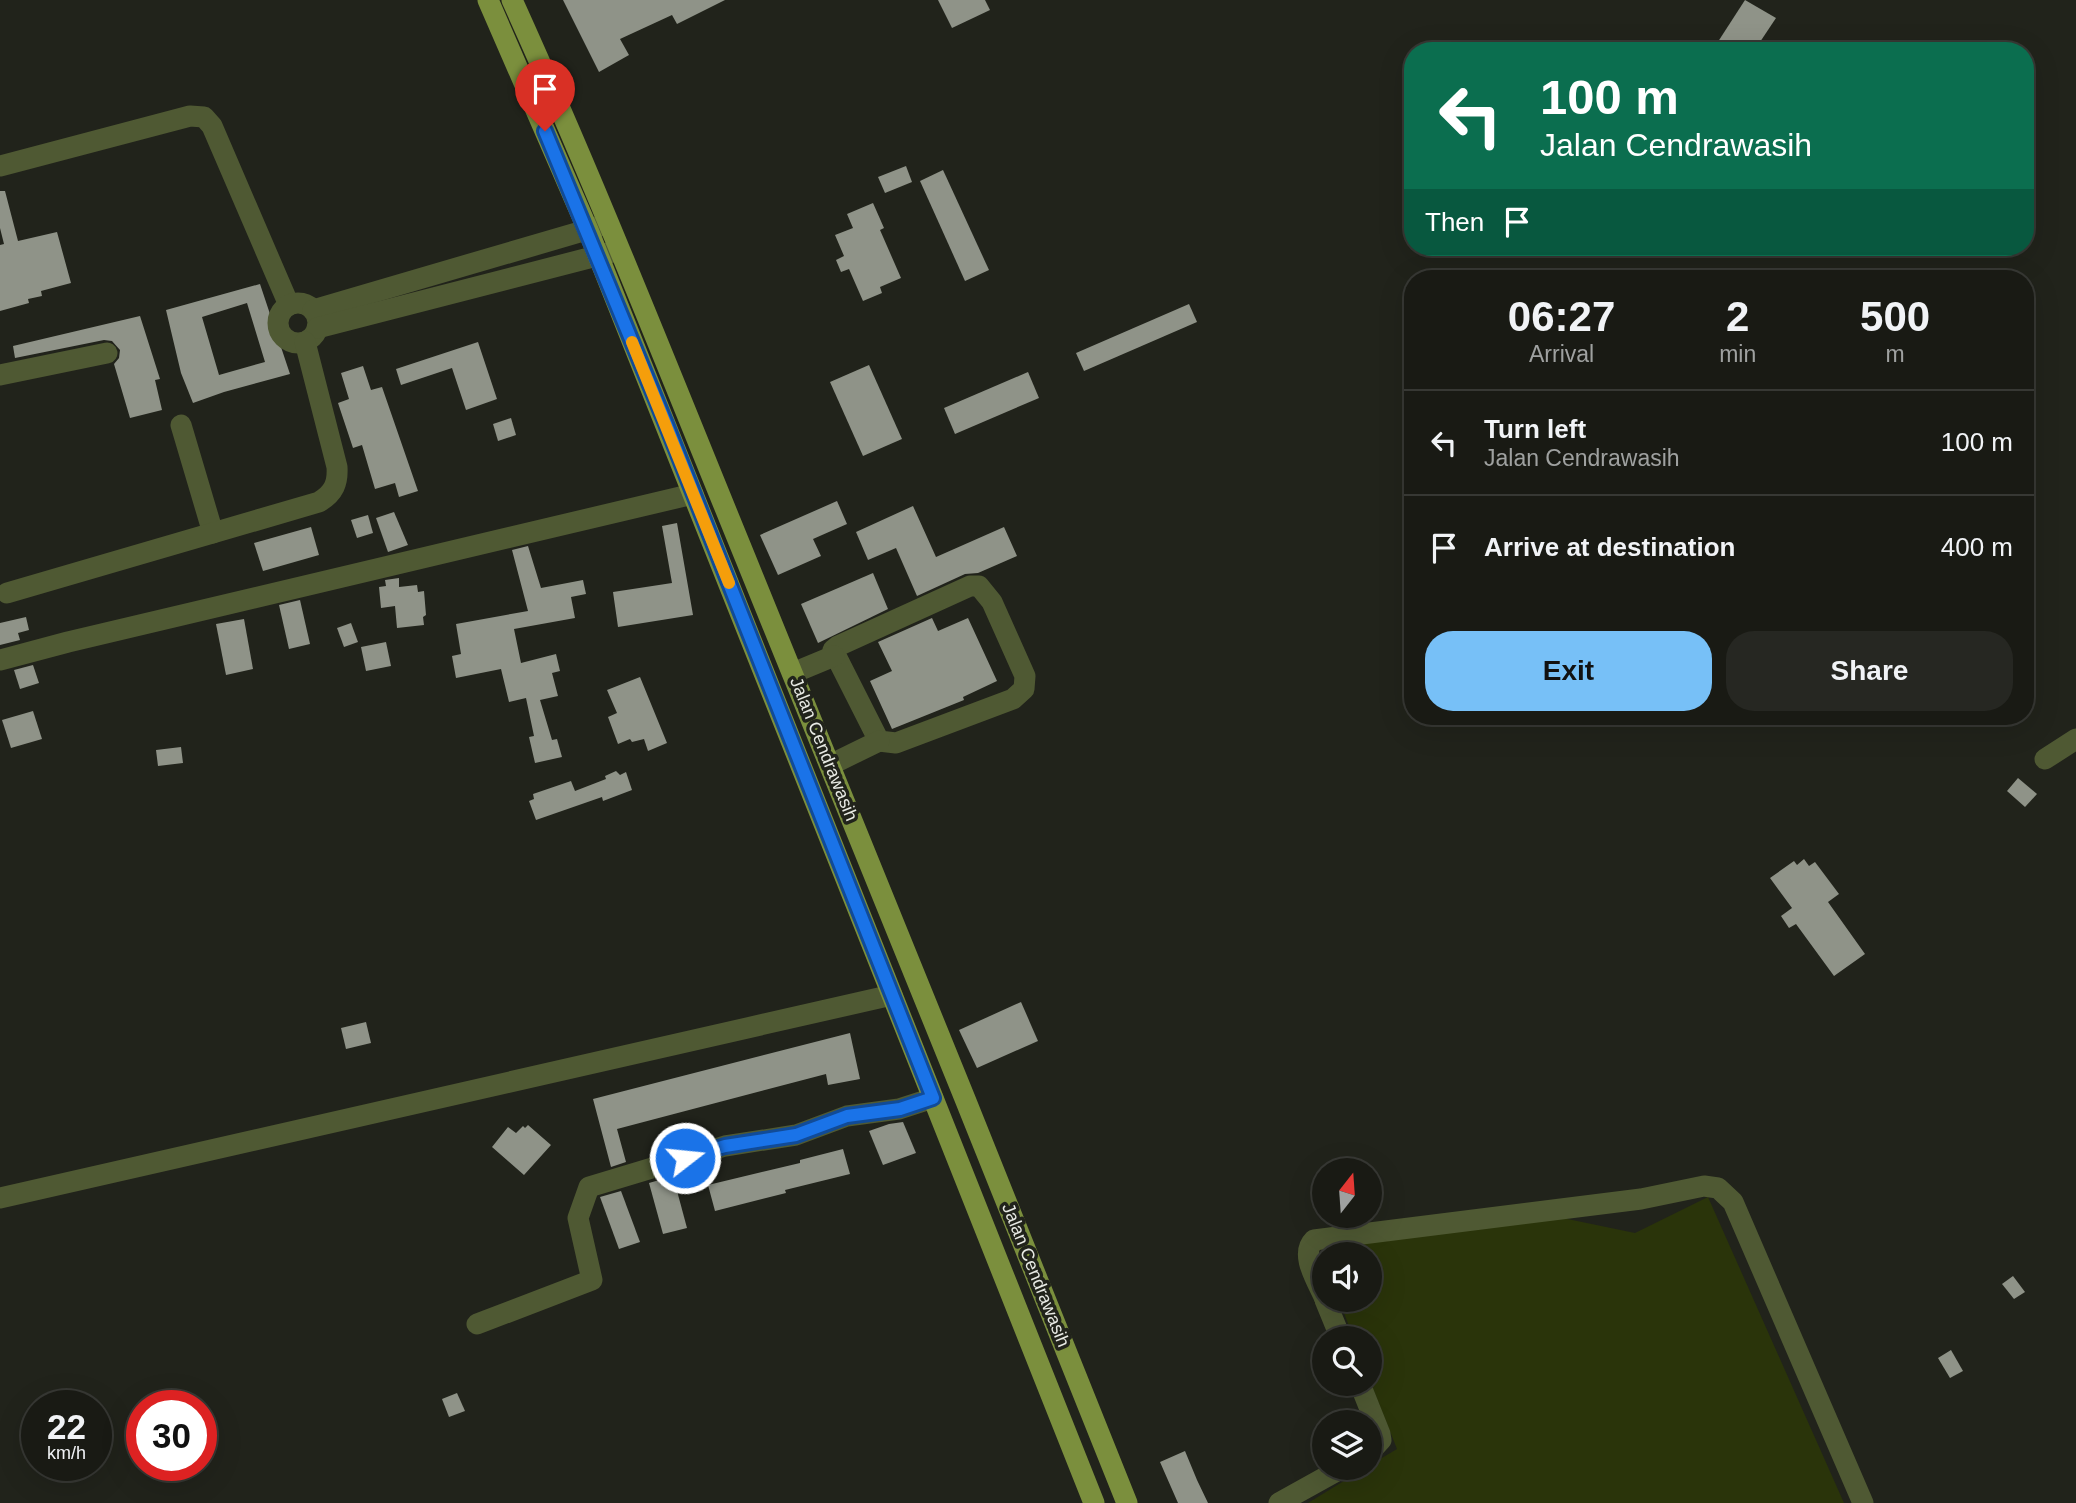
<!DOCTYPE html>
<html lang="en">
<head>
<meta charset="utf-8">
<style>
	body { margin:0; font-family:Helvetica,sans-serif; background:#262722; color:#f1f3f6; height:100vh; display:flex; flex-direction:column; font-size:26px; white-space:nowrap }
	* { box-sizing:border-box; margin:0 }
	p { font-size:23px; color:#9fa1a0 }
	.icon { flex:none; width:38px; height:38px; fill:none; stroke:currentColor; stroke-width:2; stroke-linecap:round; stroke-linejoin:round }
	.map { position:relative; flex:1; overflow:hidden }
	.panel { position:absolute; left:1404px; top:270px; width:630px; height:455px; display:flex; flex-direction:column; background:#191a14; border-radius:28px; box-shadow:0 7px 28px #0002,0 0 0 2px #373834 }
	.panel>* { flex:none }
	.top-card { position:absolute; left:1404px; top:42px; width:630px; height:214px; border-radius:28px; box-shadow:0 7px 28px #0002,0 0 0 2px #373834; background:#0b6e4f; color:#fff; overflow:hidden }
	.needle { width:46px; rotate:17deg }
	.controls { position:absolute; left:1312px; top:1158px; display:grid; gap:14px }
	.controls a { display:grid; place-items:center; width:70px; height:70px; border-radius:50%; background:#191a14; box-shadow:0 7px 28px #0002,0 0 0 2px #373834; font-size:35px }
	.speed { position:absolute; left:21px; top:1390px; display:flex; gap:14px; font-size:35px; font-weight:700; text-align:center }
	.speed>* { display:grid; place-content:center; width:91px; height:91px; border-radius:50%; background:#191a14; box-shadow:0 7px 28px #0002,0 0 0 2px #373834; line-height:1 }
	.speed small { font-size:18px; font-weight:400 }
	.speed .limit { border:10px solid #d22; background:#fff; color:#111 }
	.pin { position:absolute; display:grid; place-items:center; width:60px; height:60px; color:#fff; margin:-72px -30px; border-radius:50% 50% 50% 0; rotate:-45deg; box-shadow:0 0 7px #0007 }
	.pin .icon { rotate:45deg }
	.me { position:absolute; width:77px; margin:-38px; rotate:74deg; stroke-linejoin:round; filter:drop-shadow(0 0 5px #0008) }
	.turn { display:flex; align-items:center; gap:24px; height:147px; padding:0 21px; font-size:32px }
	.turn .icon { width:91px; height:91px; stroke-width:2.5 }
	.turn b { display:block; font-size:49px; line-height:60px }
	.then { display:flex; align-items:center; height:66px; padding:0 21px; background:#0003; gap:14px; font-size:26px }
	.eta { display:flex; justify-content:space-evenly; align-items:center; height:119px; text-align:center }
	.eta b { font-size:42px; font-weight:700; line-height:49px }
	.primary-button { display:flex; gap:14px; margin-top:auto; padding:14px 21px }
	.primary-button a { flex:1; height:80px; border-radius:28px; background:#77c0f7; color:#111; font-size:28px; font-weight:700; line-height:80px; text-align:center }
	.primary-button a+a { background:#262722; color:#f1f3f6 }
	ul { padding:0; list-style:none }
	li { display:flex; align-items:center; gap:21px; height:105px; padding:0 21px; border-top:2px solid #373834 }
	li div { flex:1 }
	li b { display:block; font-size:26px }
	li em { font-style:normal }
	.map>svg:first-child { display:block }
	.green { fill:#2a340a }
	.building { fill:#8f9388; fill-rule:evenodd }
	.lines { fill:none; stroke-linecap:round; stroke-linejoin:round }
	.minor { stroke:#4f5933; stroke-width:21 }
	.major { stroke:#7b8f3d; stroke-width:21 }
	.route-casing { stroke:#114b97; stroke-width:18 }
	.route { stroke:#1a73e8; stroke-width:12 }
	.slow { stroke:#f59e0b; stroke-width:12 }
	.labels { text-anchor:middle; stroke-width:7; stroke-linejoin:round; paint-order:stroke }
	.street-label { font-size:18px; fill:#e8eae4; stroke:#21231b }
</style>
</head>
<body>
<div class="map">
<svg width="2076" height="1503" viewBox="0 0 2076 1503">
	<rect width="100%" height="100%" fill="#21231b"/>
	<path class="green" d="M1708,1197L1844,1503H1308L1365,1468H1370V1465L1397,1449L1370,1381V1339H1354L1339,1300H1370V1255H1325V1263L1320,1252L1514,1208L1635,1233Z"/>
	<g class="building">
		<path d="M563,0H725L677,24L672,15L620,39L629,55L599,72Z"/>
		<path d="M938,0H985L990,10L952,28Z"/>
		<path d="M1745,0L1776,18L1754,51H1712Z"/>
		<path d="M906,166L912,182L885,193L878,177Z"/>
		<path d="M943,170L989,270L965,281L920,181Z"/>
		<path d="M0,191H5L18,241L57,232L71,283L41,291L42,296L28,299L29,303L0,311V245L4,244L0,228Z"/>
		<path d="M873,203L884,228L880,230L901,278L880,287L882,293L863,301L849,269L841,272L836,260L844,256L835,235L853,228L847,214Z"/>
		<path d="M260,284L290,374L224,392L193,403L181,373L166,310ZM247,303L265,362L219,375L202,317Z"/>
		<path d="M1189,304L1197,322L1084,371L1076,353Z"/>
		<path d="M140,316L160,379L155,380L162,410L130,418L114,364L119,358L120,350L112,341L104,340L15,358L13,346Z"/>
		<path d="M478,342L497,399L466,410L452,368L401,385L396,369Z"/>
		<path d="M869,365L902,439L863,456L830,382Z"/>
		<path d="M363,366L371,390L382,387L418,491L399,497L395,483L375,489L362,445L353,448L338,403L349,399L341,373Z"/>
		<path d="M1028,372L1039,398L955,434L944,408Z"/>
		<path d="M511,418L516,435L498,441L493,424Z"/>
		<path d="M837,501L847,524L813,539L821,556L778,575L760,535Z"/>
		<path d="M913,506L936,557L1004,527L1017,556L978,573L965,574L917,596L896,548L868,560L856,532Z"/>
		<path d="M394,512L408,545L388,552L376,518Z"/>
		<path d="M368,515L373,533L357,538L351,520Z"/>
		<path d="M677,523L693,615L618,627L613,592L672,583L662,526Z"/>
		<path d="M311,527L319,555L263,571L254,543Z"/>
		<path d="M528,546L541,588L583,580L586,594L571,597L575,618L514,629L521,663L556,654L560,671L552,673L558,696L540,700L552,740L557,739L562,757L535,763L529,737L534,736L526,698L509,702L501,669L456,678L452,656L461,654L456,624L528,611L512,550Z"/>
		<path d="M873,573L888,609L818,643L801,604Z"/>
		<path d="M399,578V587L417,585L418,592L424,591L426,615L423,617L424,625L397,628L395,606L381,608L379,587L386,586L385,580Z"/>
		<path d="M300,600L310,644L289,649L279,605Z"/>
		<path d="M26,617L29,630L18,633L20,640L0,645V623Z"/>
		<path d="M932,618L938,631L968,618L997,681L963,697L964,700L892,729L870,681L892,671L878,642Z"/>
		<path d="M244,619L253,669L226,675L216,624Z"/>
		<path d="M351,623L358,642L344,647L337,628Z"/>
		<path d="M386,642L391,666L366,671L361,647Z"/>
		<path d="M33,665L39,683L20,689L14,670Z"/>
		<path d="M640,677L667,743L648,751L644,739L632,742L630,739L618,744L608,717L617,713L607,690Z"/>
		<path d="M33,711L42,739L11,748L2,720Z"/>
		<path d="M181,747L183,763L158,766L156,750Z"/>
		<path d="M616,771L620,775L626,772L632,790L603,801L602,797L536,820L529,801L534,799L533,794L571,781L575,791L606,779L605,776Z"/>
		<path d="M2018,778L2037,794L2025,807L2007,791Z"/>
		<path d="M1804,859L1809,866L1815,862L1839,894L1828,902L1865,954L1834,976L1796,924L1789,928L1781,916L1792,908L1770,878L1794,861L1797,865Z"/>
		<path d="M1021,1002L1038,1041L977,1068L959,1030Z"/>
		<path d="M366,1022L371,1043L346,1049L341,1028Z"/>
		<path d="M850,1033L860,1079L828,1085L826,1074L617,1129L626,1162L611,1167L593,1099Z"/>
		<path d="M903,1122L916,1153L883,1165L869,1131L889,1124Z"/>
		<path d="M528,1125L551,1145L524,1175L492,1147L508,1127L516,1133L523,1126L525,1128Z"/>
		<path d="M843,1149L850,1174L785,1190L786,1193L715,1211L708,1185L800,1163V1160Z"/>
		<path d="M673,1176L687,1228L663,1234L649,1183Z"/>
		<path d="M621,1191L640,1242L619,1249L600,1197Z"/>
		<path d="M2013,1276L2025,1292L2014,1299L2002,1284Z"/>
		<path d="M1951,1350L1963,1371L1950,1378L1938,1358Z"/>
		<path d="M457,1393L465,1411L449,1417L442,1399Z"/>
		<path d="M1185,1451L1197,1480L1208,1503H1178L1160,1462Z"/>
	</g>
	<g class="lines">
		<g class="minor">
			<path d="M0,166L190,116L204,117L212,126L289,305"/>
			<circle cx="298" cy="323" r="20"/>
			<path d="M313,310L607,224"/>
			<path d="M317,328L616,251"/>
			<path d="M0,375L107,353"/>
			<path d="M181,425L213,533"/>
			<path d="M970,586H979L992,602L1025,676L1024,689L1013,699L896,743L879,741L833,650L838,646Z"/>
			<path d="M7,593L319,502C334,493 338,483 337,467L305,342"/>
			<path d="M0,660L68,642L693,494"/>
			<path d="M793,673L834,656"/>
			<path d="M2045,759L2076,739"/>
			<path d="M830,765L879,741"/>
			<path d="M0,1198L892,995"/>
			<path d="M1325,1299C1318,1282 1299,1255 1314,1240L1641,1199L1704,1186L1718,1188L1733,1202L1863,1503"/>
			<path d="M1325,1300L1341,1339"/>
			<path d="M477,1324L592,1280L578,1218L589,1187L725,1146L796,1135L847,1116L899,1109L933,1098"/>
			<path d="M1360,1384L1380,1434L1381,1440L1370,1452"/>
			<path d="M1279,1503L1342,1468"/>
		</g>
		<g class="major">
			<path d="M488,0L588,230L1094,1503"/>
			<path d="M512,0C595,183 669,371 745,557C874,872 1001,1187 1127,1503"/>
		</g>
	</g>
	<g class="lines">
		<g class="route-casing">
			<path id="route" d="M545,131L666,424L933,1098L900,1109L847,1116L796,1135L725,1146L685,1158"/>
		</g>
		<use href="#route" class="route"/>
		<path class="slow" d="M632,342L729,583"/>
	</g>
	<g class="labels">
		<g class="street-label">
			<text transform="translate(824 749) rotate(68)" y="6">Jalan Cendrawasih</text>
			<text transform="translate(1036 1275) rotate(68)" y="6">Jalan Cendrawasih</text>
		</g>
	</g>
</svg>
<div class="controls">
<a><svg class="needle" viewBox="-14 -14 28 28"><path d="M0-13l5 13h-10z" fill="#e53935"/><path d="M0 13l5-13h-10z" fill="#9fa1a0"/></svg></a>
<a><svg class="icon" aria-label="sound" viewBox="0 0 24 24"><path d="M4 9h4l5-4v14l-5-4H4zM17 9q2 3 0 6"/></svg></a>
<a><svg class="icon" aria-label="search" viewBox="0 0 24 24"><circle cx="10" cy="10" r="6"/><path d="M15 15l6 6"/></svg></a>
<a><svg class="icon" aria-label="layers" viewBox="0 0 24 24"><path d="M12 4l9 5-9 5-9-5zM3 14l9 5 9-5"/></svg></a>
</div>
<div class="speed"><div>22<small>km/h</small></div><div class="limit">30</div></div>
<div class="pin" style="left:545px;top:131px;background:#d93025"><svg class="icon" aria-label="arrive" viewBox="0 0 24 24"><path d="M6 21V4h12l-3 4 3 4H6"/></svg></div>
<svg class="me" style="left:685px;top:1158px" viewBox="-20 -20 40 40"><circle r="17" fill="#1a73e8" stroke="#fff" stroke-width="3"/><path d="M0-11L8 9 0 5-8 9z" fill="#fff"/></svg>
<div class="top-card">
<div class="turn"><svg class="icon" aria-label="left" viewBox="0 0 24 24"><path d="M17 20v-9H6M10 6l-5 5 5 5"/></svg><div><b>100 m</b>Jalan Cendrawasih</div></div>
<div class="then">Then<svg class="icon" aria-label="arrive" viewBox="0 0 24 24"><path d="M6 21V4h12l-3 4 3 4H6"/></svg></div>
</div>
<section class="panel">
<div class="eta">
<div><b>06:27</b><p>Arrival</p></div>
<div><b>2</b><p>min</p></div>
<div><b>500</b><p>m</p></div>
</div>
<ul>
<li><svg class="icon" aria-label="left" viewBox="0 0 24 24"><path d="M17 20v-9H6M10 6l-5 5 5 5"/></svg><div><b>Turn left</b><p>Jalan Cendrawasih</p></div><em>100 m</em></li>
<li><svg class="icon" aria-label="arrive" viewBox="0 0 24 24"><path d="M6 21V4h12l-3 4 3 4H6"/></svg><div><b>Arrive at destination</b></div><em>400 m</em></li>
</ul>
<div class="primary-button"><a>Exit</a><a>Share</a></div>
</section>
</div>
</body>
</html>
